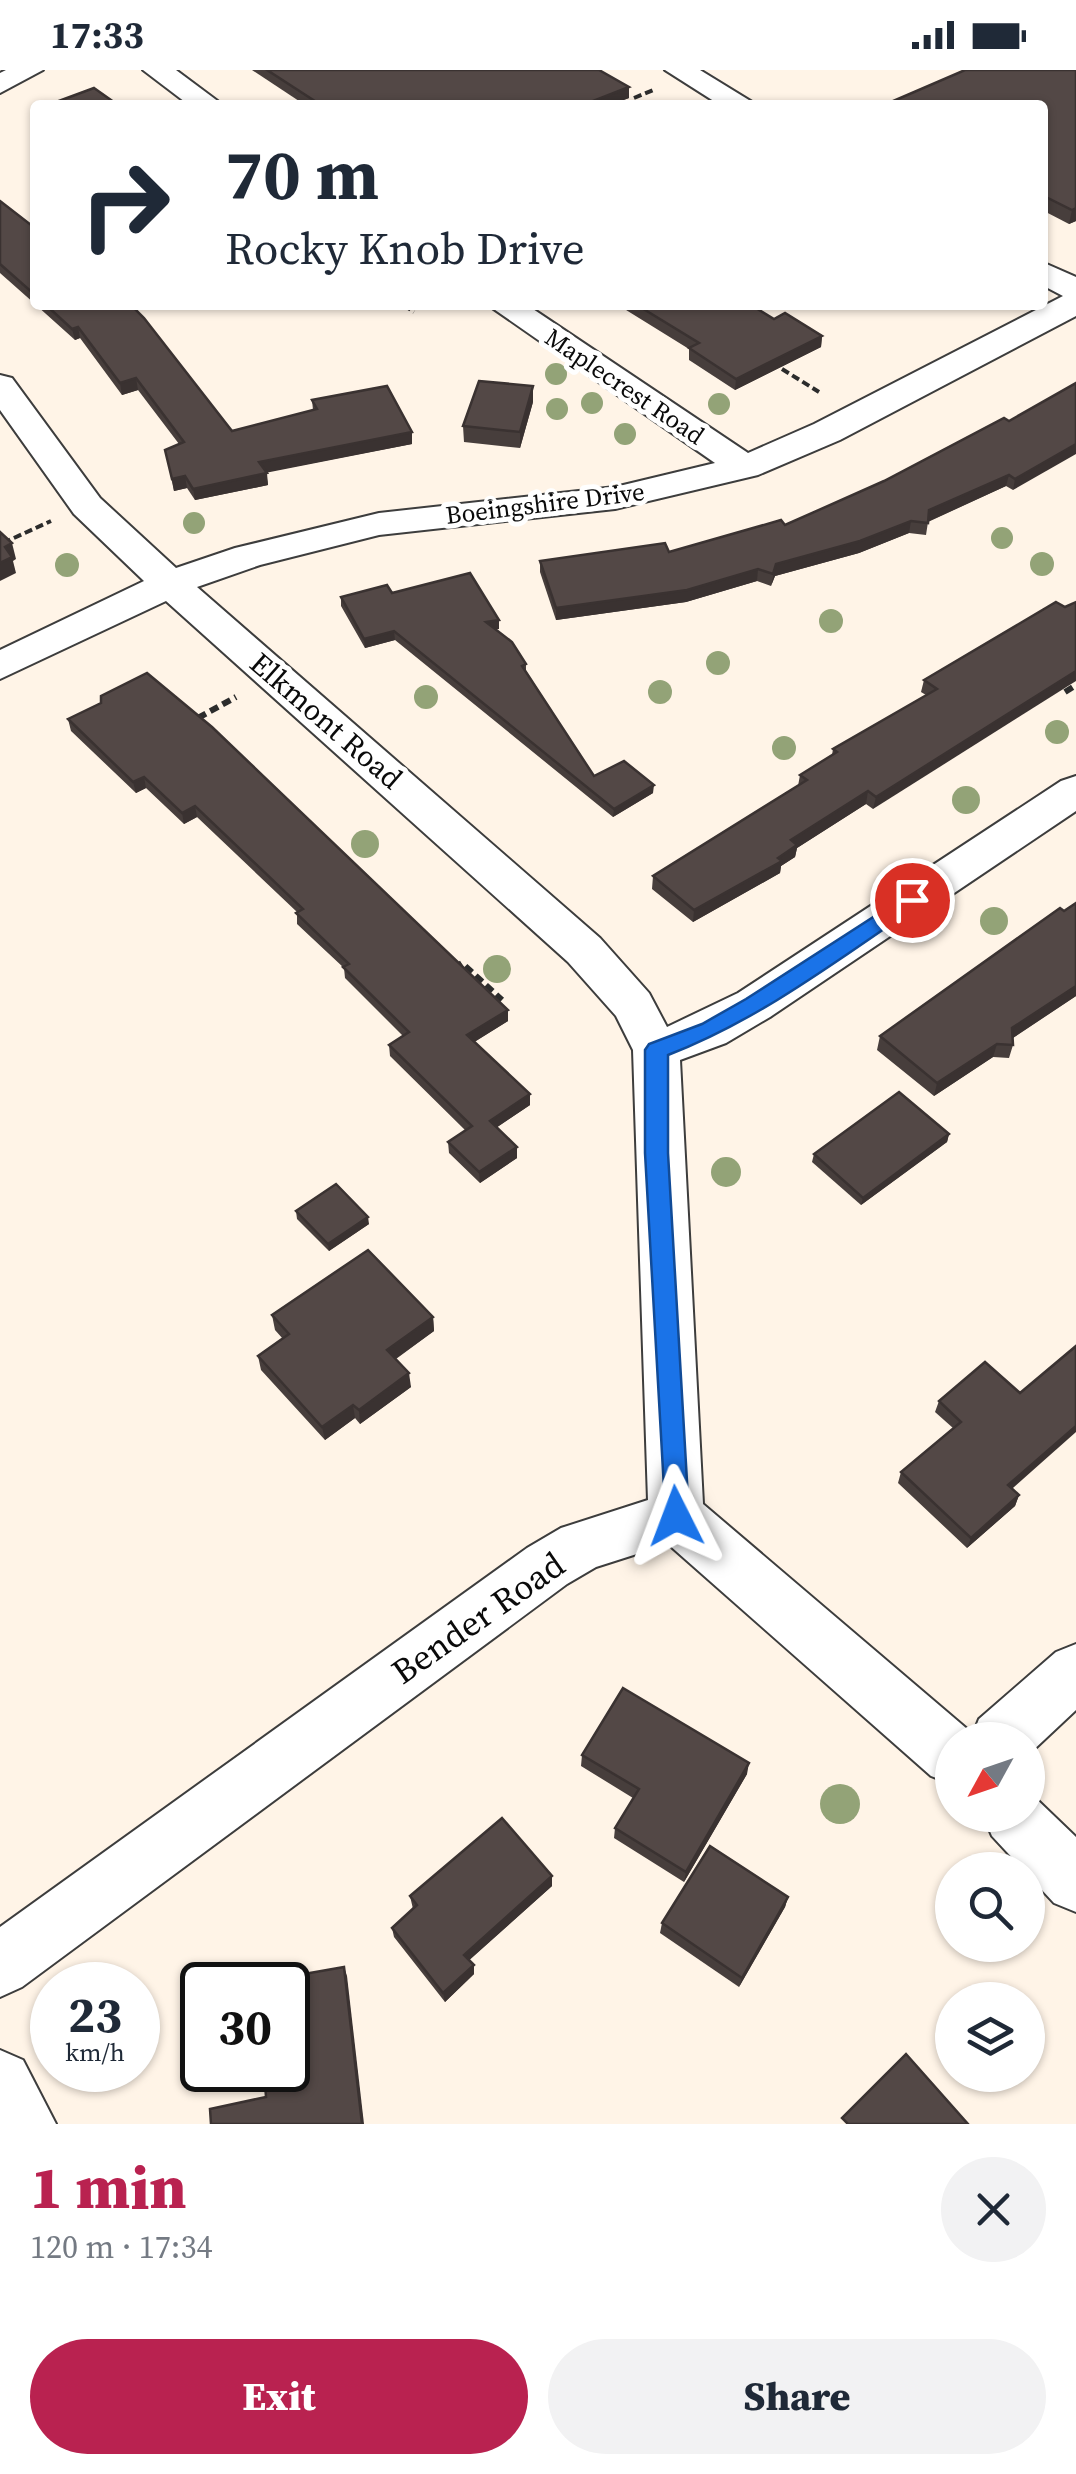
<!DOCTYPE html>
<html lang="en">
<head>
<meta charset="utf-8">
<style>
	body { margin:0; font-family:"Source Serif 4",serif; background:#f2f2f3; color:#1f2937; height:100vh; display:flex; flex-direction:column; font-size:38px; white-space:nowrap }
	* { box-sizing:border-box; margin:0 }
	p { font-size:32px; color:#747a83 }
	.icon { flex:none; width:55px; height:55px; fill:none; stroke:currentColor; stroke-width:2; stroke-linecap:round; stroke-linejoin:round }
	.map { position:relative; height:2054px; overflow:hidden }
	.panel { display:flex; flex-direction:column; background:#fff; flex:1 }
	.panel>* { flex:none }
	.top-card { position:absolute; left:30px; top:30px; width:1018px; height:210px; border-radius:10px; box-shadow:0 2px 8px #0004; background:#fff; color:#1f2937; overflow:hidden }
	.needle { width:65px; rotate:230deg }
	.fabs { position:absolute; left:935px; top:1652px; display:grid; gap:20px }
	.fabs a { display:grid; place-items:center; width:110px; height:110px; border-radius:50%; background:#fff; box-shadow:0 2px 8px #0004; font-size:50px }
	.speed { position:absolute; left:30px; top:1892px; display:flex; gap:20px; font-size:50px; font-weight:700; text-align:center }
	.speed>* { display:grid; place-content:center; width:130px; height:130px; border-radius:50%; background:#fff; box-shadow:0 2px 8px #0004; line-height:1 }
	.speed small { font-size:25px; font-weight:400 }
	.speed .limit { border:5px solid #111; border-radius:15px; background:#fff; color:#111 }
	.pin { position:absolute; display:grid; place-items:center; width:85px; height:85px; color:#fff; margin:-42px; border:5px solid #fff; border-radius:50%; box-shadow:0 2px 10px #0007 }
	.me { position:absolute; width:110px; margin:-55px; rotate:357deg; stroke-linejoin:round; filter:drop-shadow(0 0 8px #0008) }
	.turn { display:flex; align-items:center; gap:35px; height:210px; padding:0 30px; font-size:45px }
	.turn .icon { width:130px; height:130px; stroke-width:2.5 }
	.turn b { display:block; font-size:70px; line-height:85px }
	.round { display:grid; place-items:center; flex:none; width:105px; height:105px; border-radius:52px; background:#f2f2f3 }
	.summary { display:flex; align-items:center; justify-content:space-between; height:170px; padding:0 30px }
	h1 { font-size:60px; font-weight:800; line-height:75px; color:#b92250 }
	.action { display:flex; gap:20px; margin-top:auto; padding:20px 30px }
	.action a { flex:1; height:115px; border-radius:60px; background:#b92250; color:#fff; font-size:40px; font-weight:800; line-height:115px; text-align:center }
	.action a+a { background:#f2f2f3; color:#1f2937 }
	.status { display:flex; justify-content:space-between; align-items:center; height:70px; padding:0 50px; background:#fff; direction:ltr }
	.status svg { height:28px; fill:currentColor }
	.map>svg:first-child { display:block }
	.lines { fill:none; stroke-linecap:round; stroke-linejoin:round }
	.street-casing { stroke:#3d3d3d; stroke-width:4 }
	.path-far1 { stroke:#2c2c2c; stroke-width:4; stroke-dasharray:8 4; stroke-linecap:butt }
	.path { stroke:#2c2c2c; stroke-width:6; stroke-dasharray:9 5; stroke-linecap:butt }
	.street { fill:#fff; fill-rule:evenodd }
	.tree { fill:#93a377 }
	.wall { fill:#473e3c }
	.shaded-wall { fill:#3a3231 }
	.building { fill:#534846; stroke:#3a3231; stroke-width:2.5 }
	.route { fill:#1a73e8; stroke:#114b97; stroke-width:2.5 }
	.labels { text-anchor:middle; stroke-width:10; stroke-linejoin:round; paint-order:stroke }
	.far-street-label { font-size:25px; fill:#0a0a0a; stroke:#fff }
	.street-label { font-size:30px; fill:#0a0a0a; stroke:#fff }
	.near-street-label { font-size:35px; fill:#0a0a0a; stroke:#fff }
</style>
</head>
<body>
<div class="status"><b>17:33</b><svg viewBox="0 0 49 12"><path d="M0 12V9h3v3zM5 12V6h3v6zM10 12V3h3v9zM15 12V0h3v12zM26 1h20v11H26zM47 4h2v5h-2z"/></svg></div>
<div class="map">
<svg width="1076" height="2054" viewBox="0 0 1076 2054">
	<rect width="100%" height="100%" fill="#fff4e7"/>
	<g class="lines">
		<g class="street-casing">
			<g id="street">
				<path d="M6,0H43L0,23V3Z"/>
				<path d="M143,0H176L223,35H189Z"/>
				<path d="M665,0H700L757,35H720Z"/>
				<path d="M1042,192L1076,207V246L840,370L758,405L615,439L379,465L260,495L197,517L600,868L649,923L667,957L738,923L1061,711L1076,706V741L770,947L726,973L680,990L703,1434L973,1664L979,1649L1056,1582L1076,1574V1640L1028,1685V1670H952V1714L931,1706L668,1474L596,1497L567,1514L22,1917L0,1927V1857L527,1478L561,1458L648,1430L633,980L616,946L568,892L166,531L0,609V580L144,511L74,444L0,340V305L12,308L100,428L176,498L235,478L379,443L615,417L715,393L488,235H527L748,383L814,354L1063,226L1042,215Z"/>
				<path d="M1028,1721L1076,1767V1842L1054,1833L992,1766L983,1745H1028Z"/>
				<path d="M0,1980L23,1990L56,2054H0Z"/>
			</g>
		</g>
		<g class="path-far1">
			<path d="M634,28L656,19"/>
			<path d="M404,235L414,242"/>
			<path d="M782,299L819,322"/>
			<path d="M3,473L51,451"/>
		</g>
		<g class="path">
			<path d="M1065,622L1076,615"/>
			<path d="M198,648L236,627"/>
			<path d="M454,898L462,893L502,930"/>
		</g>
		<use href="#street" class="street"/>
	</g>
	<g class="tree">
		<circle cx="556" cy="304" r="11"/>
		<circle cx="592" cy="333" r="11"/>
		<circle cx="719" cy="334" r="11"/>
		<circle cx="557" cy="339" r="11"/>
		<circle cx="625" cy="364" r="11"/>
		<circle cx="194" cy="453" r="11"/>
		<circle cx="1002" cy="468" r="11"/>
		<circle cx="1042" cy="494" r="12"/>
		<circle cx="67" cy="495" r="12"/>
		<circle cx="831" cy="551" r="12"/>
		<circle cx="718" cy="593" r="12"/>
		<circle cx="660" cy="622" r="12"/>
		<circle cx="426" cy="627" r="12"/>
		<circle cx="1057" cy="662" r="12"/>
		<circle cx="784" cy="678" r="12"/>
		<circle cx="966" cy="730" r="14"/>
		<circle cx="365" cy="774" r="14"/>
		<circle cx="994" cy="851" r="14"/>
		<circle cx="497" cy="899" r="14"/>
		<circle cx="726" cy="1102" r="15"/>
		<circle cx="840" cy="1734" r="20"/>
	</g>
	<g class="wall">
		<path d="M252,0H599L629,17V28L610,35H305Z"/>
		<path d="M1076,0V151L1069,154L1042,140V35Z"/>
		<path d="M0,131L35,158V234L0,203Z"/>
		<path d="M36,235H131L232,361L313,340L312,330L412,362V374L266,402L268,415L195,430L187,418L174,421L165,380L179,374L138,320L122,325L80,268L75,270Z"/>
		<path d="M618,235H751L774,249L822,266L821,277L735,320L689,290V279Z"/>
		<path d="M1076,313L1013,420L1006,416L928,452L926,465L909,463L859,483L775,506L771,516L757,511L686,532L556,550L540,502V491L669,482L785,455L884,411L1009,351Z"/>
		<path d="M533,332L520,378L464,372L463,356Z"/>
		<path d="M392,523L499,550V559H496L526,594V601L594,706L653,723L613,747L395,570L365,578L341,536V527Z"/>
		<path d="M1056,532L873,739L866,734L797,778L795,787L781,796L780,803L693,852L652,819L653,806L798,716L800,705L832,685L833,679L926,625L921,622L924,610Z"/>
		<path d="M68,649L508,951L474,972L530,1024V1035L497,1057L517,1077V1088L480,1113L449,1083L448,1072L466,1061L390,986L389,975L403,966L345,908L344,898L297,854V842L197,747L184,754L146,718L136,723L71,661Z"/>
		<path d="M1076,833V926L1013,968V975L1009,988L993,987L934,1026L877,980L880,966Z"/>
		<path d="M949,1064L947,1072L861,1135L812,1092L814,1084Z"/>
		<path d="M296,1141L369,1154L329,1181L297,1149Z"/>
		<path d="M272,1245L433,1247L434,1261L396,1289L411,1317L360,1354L355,1348L325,1370L261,1300L258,1286L283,1269L275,1260Z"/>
		<path d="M985,1292L1012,1419L1019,1425L1015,1436L967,1478L898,1413L901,1402L953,1358L935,1342L939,1331Z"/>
		<path d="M582,1685L747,1704L684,1812L614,1768L615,1758L633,1728L581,1696Z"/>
		<path d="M552,1806V1816L469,1890L474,1895V1904L445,1932L394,1867L392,1858L413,1839L410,1826Z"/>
		<path d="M788,1827L785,1837L739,1917L660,1863L662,1853Z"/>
	</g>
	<g class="shaded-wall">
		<path d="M629,17V28L610,35H583Z"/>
		<path d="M1076,138V151L1069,154L1072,140Z"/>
		<path d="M78,257L80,268L75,270L72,259Z"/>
		<path d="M822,266L821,277L735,320L736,309Z"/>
		<path d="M136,308L138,320L122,325L120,313Z"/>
		<path d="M533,316V332L520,378V362Z"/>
		<path d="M412,362V374L260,404L259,392Z"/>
		<path d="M1076,374V384L1013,420L1015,409Z"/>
		<path d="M267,403L268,415L195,430L193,419Z"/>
		<path d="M1009,405L1006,416L927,452L929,440Z"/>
		<path d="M185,406L187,418L174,421L172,409Z"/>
		<path d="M911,451L909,463L859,483L775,506L771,516L776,494Z"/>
		<path d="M12,473L16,489L13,491L16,503L0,511V493L5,477Z"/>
		<path d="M758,499L757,511L686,532L556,550V538Z"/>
		<path d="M499,550V559L487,560L486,552Z"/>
		<path d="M394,561L395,570L365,578L364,569Z"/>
		<path d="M1076,601V611L873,739L876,727Z"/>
		<path d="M144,707L146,718L136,723L133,712Z"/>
		<path d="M654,715L653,723L613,747L614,739Z"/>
		<path d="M868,721L866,734L797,778L795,787L781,796L780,803L693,852L694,840L778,788L791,770Z"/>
		<path d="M195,736L197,747L184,754L182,743Z"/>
		<path d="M1076,916V926L1008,971L1012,958Z"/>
		<path d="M508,940V951L468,976L467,965Z"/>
		<path d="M997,974L993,987L934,1026L937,1013Z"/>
		<path d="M530,1024V1035L490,1062V1051Z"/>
		<path d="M949,1064L947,1072L861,1135L863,1128Z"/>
		<path d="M517,1077V1088L480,1113L479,1102Z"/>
		<path d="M368,1147L369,1154L329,1181L328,1174Z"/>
		<path d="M433,1247L434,1261L388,1294L387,1280Z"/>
		<path d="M409,1303L411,1317L360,1354L359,1340Z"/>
		<path d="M353,1335L355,1348L325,1370L322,1357Z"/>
		<path d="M1076,1356V1362L1004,1426L1008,1415Z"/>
		<path d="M1019,1425L1015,1436L967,1478L971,1468Z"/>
		<path d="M749,1693L747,1704L684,1812L686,1802Z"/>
		<path d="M552,1806V1816L465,1894L464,1885Z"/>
		<path d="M788,1827L785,1837L739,1917L742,1908Z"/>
		<path d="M474,1895V1904L445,1932L443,1923Z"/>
		<path d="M344,1897L347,1906L364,2054H362Z"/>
	</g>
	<g class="building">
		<path d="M267,0H599L629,17L583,35H321Z"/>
		<path d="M965,0H1076V138L1072,140L1042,125V35H884Z"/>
		<path d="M94,18L118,35H48Z"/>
		<path d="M0,131L35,158V225L0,194Z"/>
		<path d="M46,235H131L144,248L232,361L317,339L312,330L387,316L412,362L259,392L267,403L193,419L185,406L172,409L165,380L184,372L136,308L120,313L78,257L72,259Z"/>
		<path d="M637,235H751L774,249L785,243L822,266L736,309L689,278L699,273Z"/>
		<path d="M479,311L533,316L520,362L463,356Z"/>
		<path d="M1076,313V374L1015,409L1009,405L929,440L928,453L911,451L860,471L776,494L773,504L758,499L687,520L556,538L540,491L665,473L669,482L781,450L785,455L884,411L1004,348L1009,351Z"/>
		<path d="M0,462L12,473L5,477L12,487L0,493Z"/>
		<path d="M470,503L499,550L486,552L512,572L526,594L522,596L594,706L624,691L654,715L614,739L394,561L364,569L341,527L387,515L392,523Z"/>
		<path d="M1056,532L1065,537L1076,532V601L876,727L868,721L791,770L797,775L778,788L782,791L694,840L653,806L807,710L800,705L837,682L833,679L937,619L924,610Z"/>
		<path d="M147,603L212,657L508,940L467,965L530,1024L490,1051L517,1077L479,1102L448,1072L472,1056L389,975L409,962L343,897L349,894L296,843L303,839L195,736L182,743L144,707L133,712L68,649L101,633V626Z"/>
		<path d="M1076,833V916L1012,958L1013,975L997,974L937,1013L880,966L1060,838L1064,841Z"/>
		<path d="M899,1022L949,1064L863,1128L814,1084Z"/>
		<path d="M336,1114L368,1147L328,1174L296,1141Z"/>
		<path d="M368,1180L433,1247L387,1280L409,1303L359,1340L353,1335L322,1357L258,1286L289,1264L272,1245Z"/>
		<path d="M1076,1276V1356L1008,1415L1019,1425L971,1468L901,1402L961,1352L939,1331L985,1292L1020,1323Z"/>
		<path d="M623,1618L749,1693L686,1802L615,1758L639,1719L582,1685Z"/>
		<path d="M502,1748L552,1806L464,1885L474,1895L443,1923L392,1858L417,1835L410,1826Z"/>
		<path d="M710,1776L788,1827L742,1908L662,1853Z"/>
		<path d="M344,1897L362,2054H211L210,2039L266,2027L264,2000H288V1915H264V1911Z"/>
		<path d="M906,1984L968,2054H848L842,2048Z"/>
	</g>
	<path class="route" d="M912,822L922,830L919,835C838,890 759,950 668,985V1083L689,1446L685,1454L676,1458L666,1454L645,1083V980L649,974L702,954L746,929Z"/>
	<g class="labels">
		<g class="far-street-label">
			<text transform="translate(625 316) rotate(34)" y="9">Maplecrest Road</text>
			<text transform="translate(545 433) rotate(-7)" y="9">Boeingshire Drive</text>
		</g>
		<g class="street-label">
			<text transform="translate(326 651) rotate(41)" y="10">Elkmont Road</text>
		</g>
		<g class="near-street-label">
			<text transform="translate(478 1548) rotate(-35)" y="12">Bender Road</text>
		</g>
	</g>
</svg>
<div class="fabs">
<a><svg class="needle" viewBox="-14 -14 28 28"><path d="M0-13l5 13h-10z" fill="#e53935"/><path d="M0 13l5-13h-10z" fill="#747a83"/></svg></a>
<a><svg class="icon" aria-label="search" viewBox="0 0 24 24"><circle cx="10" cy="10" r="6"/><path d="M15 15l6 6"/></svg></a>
<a><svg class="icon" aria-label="layers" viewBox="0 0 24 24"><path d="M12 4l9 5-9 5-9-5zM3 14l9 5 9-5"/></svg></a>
</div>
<div class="speed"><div>23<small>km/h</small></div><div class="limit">30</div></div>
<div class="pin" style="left:912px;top:830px;background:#d93025"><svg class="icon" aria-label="arrive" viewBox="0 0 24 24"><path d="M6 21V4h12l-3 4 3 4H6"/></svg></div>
<svg class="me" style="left:676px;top:1446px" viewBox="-20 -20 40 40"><path d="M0-17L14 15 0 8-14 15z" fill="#1a73e8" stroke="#fff" stroke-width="4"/></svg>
<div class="top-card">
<div class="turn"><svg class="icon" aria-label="right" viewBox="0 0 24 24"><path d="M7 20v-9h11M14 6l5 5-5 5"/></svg><div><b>70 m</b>Rocky Knob Drive</div></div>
</div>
</div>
<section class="panel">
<div class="summary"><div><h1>1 min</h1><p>120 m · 17:34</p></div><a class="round"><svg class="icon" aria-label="close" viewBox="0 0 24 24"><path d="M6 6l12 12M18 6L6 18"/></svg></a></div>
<div class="action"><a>Exit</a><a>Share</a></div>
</section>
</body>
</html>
